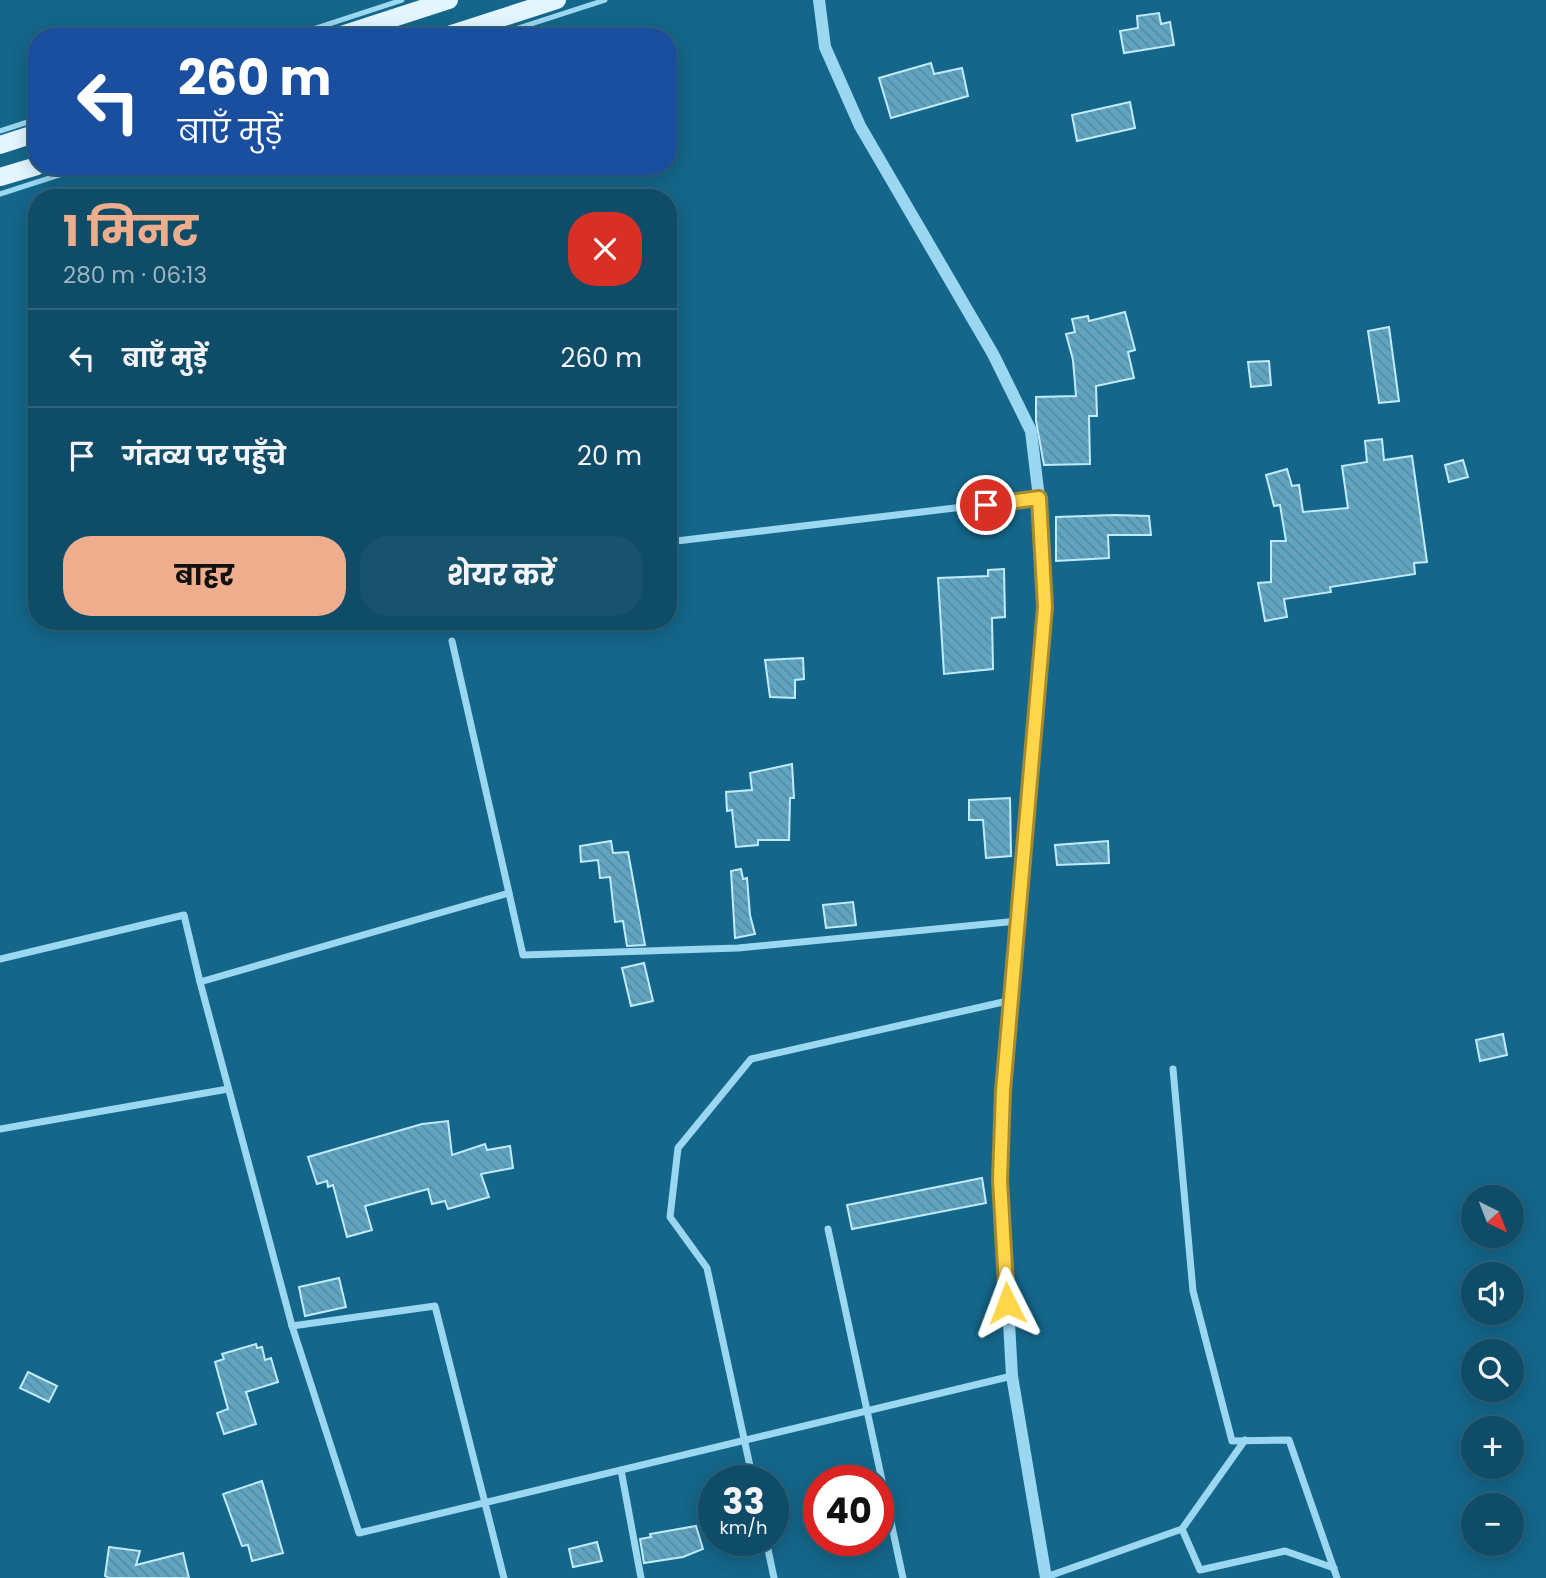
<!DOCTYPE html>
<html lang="hi">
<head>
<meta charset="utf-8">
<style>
	body { margin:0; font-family:Poppins,"Noto Sans Devanagari",sans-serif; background:#18536e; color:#f1f3f6; height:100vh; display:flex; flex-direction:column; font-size:26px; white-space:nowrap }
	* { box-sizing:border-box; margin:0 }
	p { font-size:23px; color:#9bb4c0 }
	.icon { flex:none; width:38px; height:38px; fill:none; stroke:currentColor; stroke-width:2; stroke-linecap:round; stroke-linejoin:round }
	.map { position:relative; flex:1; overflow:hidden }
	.side { position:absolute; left:28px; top:189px; width:649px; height:441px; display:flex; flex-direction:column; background:#0f4c68; border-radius:28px; box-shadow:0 4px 18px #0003,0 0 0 2px #2f637c }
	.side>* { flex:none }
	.hud { position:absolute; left:28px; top:28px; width:649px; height:147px; border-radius:28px; box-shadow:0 4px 18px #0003,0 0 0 2px #2f637c; background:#1a4fa0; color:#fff; overflow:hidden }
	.needle { width:46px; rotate:138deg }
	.controls { position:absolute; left:1461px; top:1185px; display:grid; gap:14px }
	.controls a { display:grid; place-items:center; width:63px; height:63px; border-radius:50%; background:#0f4c68; box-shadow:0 4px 18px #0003,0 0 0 2px #2f637c; font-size:35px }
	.speed { position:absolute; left:698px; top:1465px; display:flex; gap:14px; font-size:35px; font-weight:700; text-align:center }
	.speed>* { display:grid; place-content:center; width:91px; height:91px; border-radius:50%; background:#0f4c68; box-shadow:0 4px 18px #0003,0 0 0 2px #2f637c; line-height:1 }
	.speed small { font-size:18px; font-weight:400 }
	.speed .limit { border:10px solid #d22; background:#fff; color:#111 }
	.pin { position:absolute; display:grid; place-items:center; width:60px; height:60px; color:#fff; margin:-30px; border:4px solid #fff; border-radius:50%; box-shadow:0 2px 7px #0007 }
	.me { position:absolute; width:77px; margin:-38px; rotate:357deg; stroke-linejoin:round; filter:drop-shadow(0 0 5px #0008) }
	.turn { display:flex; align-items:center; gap:24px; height:147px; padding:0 35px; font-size:32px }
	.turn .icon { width:91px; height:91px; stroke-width:2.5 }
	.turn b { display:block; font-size:49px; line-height:60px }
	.round { display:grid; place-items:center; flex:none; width:74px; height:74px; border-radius:28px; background:#18536e }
	.head { display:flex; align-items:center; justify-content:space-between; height:119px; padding:0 35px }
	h1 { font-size:42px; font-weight:700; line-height:52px; color:#eead8d }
	.button { display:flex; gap:14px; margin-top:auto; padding:14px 35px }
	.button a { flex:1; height:80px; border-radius:28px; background:#eead8d; color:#111; font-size:28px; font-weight:700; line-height:80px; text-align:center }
	.button a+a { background:#18536e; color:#f1f3f6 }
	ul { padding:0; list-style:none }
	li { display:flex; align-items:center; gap:21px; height:98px; padding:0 35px; border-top:2px solid #2f637c }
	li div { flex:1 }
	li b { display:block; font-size:26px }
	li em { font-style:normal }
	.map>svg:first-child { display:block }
	.building { fill:url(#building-back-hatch); stroke:#c1ebfb; stroke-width:2 }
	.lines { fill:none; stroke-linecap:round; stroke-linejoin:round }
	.service { stroke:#9bd7f0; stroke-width:5 }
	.minor { stroke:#9bd7f0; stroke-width:7 }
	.tertiary { stroke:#9bd7f0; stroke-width:12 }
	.primary { stroke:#e3f5ff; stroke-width:18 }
	.route-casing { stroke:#a68a30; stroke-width:18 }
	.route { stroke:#ffd54a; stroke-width:12 }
</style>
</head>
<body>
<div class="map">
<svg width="1546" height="1578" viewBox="0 0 1546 1578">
	<defs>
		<pattern id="building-back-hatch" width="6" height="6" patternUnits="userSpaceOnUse" patternTransform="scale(1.75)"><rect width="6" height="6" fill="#5fa4c1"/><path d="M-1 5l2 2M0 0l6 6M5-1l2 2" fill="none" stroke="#598a9e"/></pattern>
	</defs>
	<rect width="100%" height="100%" fill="#14668a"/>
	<g class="building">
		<path d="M1159,13L1161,24L1170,22L1174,45L1124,53L1120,31L1138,28L1137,16Z"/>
		<path d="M931,63L934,74L962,68L968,96L891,118L879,78Z"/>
		<path d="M1130,102L1135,128L1077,141L1072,115Z"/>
		<path d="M1125,312L1135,350L1128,352L1134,378L1096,386L1097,416H1089L1090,464L1044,465L1036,421V397L1076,396L1073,360L1066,334L1075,332L1072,319L1088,316L1089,321Z"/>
		<path d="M1389,327L1399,401L1379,403L1368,331Z"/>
		<path d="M1269,361L1271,385L1251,387L1248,362Z"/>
		<path d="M1382,439L1384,460L1412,456L1427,562L1414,563L1415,574L1330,587L1331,592L1284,599L1287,617L1265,621L1258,583L1271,582V541H1286L1280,505L1274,506L1266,475L1287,469L1292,486L1299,485L1303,512L1348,508L1342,466L1367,462L1365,441Z"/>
		<path d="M1463,460L1468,477L1449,482L1445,465Z"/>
		<path d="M1114,515L1149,516L1151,535H1108L1109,558L1056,561V517Z"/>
		<path d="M1004,569L1005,617L992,618L993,669L944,674L938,578L988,576V570Z"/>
		<path d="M803,658L804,679L795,680V698L770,697L765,660Z"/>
		<path d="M792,764L794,798H790L789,840H758V845L736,847L732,810L727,811L726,792L752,790L750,773Z"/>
		<path d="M1010,798L1011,856L986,858L983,820H969V800Z"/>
		<path d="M611,841L613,853L628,852L645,945L627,946L623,921L615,922L610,877L600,878L598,860L581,862L580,846Z"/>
		<path d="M1108,841L1109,863L1057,865L1055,845Z"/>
		<path d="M741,869L743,879L747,878L750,915L755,934L735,938L731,871Z"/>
		<path d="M853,902L856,925L826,928L823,905Z"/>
		<path d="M644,963L653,1001L631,1006L622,968Z"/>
		<path d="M1503,1034L1507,1055L1480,1061L1476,1040Z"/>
		<path d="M448,1121L452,1155L485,1144L487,1150L510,1146L513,1168L481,1174L489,1197L448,1209L445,1201L432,1204L428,1189L365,1206L372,1230L347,1237L333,1185L328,1187L327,1181L317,1184L308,1157L422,1124Z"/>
		<path d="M982,1178L986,1203L852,1229L847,1205Z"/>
		<path d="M339,1278L346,1307L305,1316L299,1287Z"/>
		<path d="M256,1344L257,1348L262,1347L265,1360L271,1358L278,1382L246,1392L256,1424L224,1434L217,1413L228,1409L215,1362L224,1359L222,1354Z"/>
		<path d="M28,1372L57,1386L49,1402L20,1388Z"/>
		<path d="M262,1481L283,1553L252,1561L248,1545L242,1546L223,1494Z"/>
		<path d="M696,1526L703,1549L683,1557L644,1563L640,1539L651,1537L650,1534Z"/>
		<path d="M597,1542L602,1561L573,1567L569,1549Z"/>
		<path d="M109,1547L140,1551L136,1565L183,1553L189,1578H109L105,1576Z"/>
	</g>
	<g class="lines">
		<g class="service">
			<path d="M289,37L402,0"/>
			<path d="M491,37L605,0"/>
			<path d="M0,131L37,119"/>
			<path d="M0,194L87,166"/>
		</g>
		<g class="minor">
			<path d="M668,542L1039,498"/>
			<path d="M452,641L523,955L738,948L1019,921"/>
			<path d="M0,959L184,915L200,982"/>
			<path d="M1173,1069L1193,1291L1232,1441L1289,1440L1337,1578"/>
			<path d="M0,1129L228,1089"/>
			<path d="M828,1229L903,1578"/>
			<path d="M292,1326L200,982L509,893"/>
			<path d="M1245,1440L1182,1529L1200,1570L1285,1551L1334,1568"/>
			<path d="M621,1470L641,1578"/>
			<path d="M753,1480L707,1268L670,1217L678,1148L751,1059L1012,1000"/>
			<path d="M766,1540L774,1578"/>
			<path d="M1046,1577L1182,1529"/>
			<path d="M504,1578L435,1306L292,1326L359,1533L1012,1376"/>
		</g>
		<path class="tertiary" d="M819,0L825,47L860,126L993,354L1031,431L1039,498L1045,607L1004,1091L1001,1180L1012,1376L1046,1578"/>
		<g class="primary">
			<path d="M335,37L449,0"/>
			<path d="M442,37L557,0"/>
			<path d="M0,145L37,133"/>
			<path d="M0,177L37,166"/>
		</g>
	</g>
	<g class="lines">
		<g class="route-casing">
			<path id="route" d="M986,505L1039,498L1045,607L1003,1091L1000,1180L1007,1303"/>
		</g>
		<use href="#route" class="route"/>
	</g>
</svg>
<div class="controls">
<a><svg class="needle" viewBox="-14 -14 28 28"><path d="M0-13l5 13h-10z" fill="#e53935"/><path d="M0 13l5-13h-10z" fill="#9bb4c0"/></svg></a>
<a><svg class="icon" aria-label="sound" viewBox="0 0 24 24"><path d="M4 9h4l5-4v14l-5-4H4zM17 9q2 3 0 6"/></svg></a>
<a><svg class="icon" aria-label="search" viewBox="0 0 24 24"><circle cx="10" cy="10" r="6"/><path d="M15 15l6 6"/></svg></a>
<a>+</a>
<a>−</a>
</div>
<div class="speed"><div>33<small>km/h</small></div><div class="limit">40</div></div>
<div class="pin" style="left:986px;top:505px;background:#d93025"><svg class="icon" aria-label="arrive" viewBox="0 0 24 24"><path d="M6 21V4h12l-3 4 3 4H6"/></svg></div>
<svg class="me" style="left:1007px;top:1303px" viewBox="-20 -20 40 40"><path d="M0-17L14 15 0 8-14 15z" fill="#ffd54a" stroke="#fff" stroke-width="4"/></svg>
<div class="hud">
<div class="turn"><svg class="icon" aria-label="left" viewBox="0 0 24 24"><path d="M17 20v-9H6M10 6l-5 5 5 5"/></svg><div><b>260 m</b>बाएँ मुड़ें</div></div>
</div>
<section class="side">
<div class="head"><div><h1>1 मिनट</h1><p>280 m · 06:13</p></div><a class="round" style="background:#d93025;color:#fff"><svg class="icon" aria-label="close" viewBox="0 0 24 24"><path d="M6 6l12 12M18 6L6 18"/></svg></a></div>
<ul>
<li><svg class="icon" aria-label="left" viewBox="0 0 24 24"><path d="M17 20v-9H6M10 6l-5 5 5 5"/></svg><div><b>बाएँ मुड़ें</b></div><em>260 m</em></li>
<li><svg class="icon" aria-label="arrive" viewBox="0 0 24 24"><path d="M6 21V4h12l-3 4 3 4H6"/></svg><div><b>गंतव्य पर पहुँचे</b></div><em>20 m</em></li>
</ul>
<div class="button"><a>बाहर</a><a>शेयर करें</a></div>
</section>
</div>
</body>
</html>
